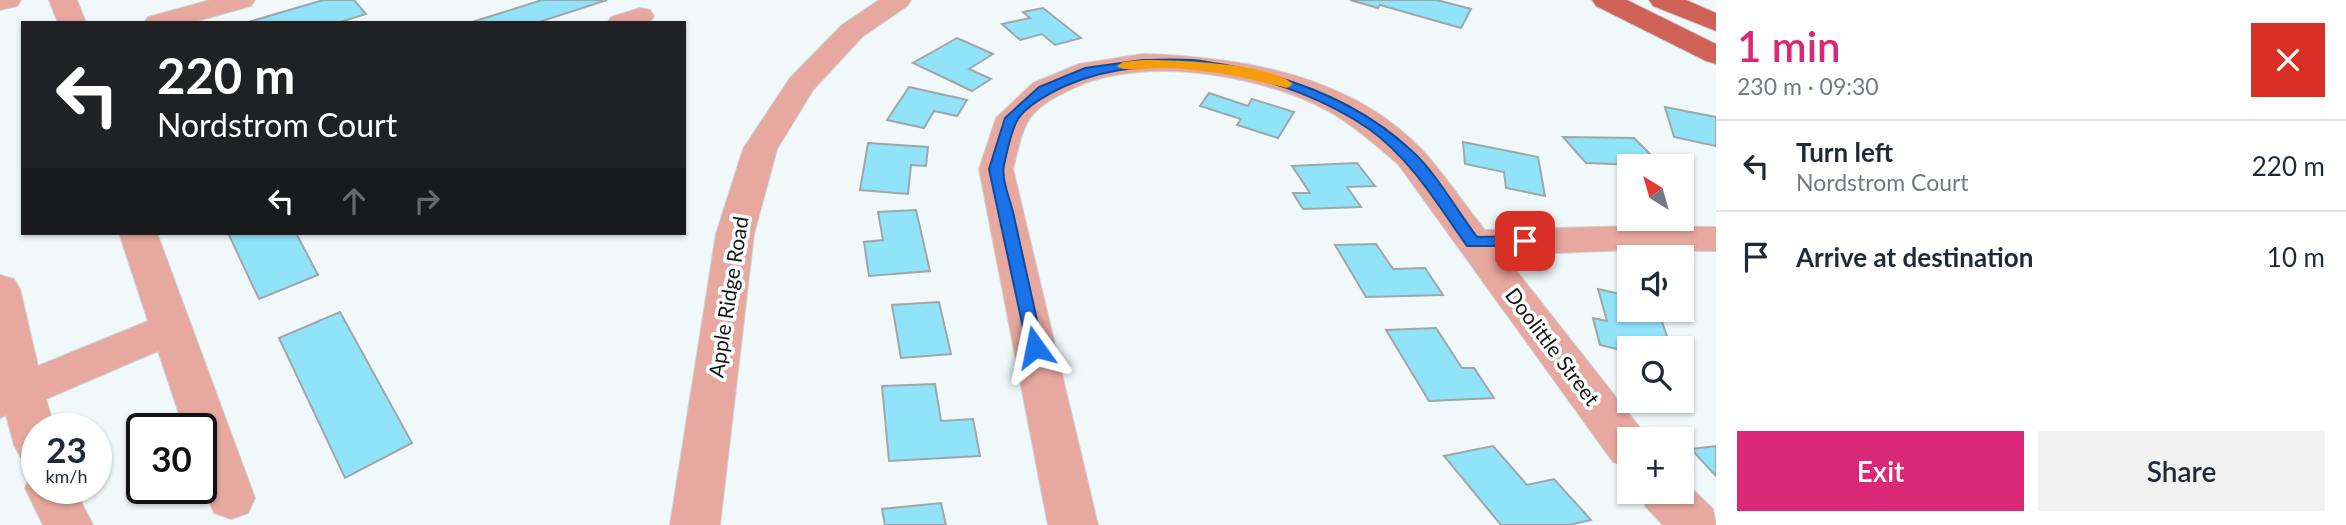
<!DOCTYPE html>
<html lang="en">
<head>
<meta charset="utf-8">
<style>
	body { margin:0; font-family:Lato,sans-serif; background:#f2f2f3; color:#1f2937; height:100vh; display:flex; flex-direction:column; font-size:26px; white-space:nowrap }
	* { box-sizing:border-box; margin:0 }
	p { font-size:23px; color:#747a83 }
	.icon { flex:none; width:38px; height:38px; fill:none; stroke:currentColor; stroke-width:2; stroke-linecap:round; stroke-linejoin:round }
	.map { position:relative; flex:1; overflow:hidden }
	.side { display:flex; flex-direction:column; background:#fff; width:630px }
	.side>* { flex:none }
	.top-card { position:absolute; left:21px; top:21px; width:665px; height:214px; border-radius:0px; box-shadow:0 2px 5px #0004; background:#202124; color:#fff; overflow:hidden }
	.needle { width:46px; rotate:323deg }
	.buttons { position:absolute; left:1617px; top:154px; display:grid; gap:14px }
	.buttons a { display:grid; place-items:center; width:77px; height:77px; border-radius:0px; background:#fff; box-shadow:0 2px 5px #0004; font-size:35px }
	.speed { position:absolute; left:21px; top:413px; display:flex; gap:14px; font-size:35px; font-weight:700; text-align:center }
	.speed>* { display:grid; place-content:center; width:91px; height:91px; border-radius:50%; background:#fff; box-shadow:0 2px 5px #0004; line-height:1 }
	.speed small { font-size:18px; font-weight:400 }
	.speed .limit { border:4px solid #111; border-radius:10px; background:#fff; color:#111 }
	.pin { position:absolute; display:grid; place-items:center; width:60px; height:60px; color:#fff; margin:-30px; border-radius:14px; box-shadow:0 4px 10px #0006 }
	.me { position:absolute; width:77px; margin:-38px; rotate:348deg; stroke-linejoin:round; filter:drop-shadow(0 0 5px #0008) }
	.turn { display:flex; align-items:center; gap:24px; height:147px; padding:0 21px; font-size:32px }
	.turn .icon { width:91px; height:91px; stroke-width:2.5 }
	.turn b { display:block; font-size:49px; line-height:60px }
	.lanes { display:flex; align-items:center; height:66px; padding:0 21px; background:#0003; justify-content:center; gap:35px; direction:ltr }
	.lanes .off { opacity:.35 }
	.round { display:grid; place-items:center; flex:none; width:74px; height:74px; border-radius:0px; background:#f2f2f3 }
	.summary { display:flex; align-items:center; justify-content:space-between; height:119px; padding:0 21px }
	h1 { font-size:42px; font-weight:600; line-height:52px; color:#db2777 }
	.action { display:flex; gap:14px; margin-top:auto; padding:14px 21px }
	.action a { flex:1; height:80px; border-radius:0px; background:#db2777; color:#fff; font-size:28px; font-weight:600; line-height:80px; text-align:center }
	.action a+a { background:#f2f2f3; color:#1f2937 }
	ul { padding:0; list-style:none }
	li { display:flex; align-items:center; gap:21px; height:91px; padding:0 21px; border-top:2px solid #e0e1e3 }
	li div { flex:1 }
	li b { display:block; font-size:26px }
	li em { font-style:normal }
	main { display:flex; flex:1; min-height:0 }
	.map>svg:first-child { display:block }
	.building { fill:#91e3fa; stroke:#9fa7a9; stroke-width:2 }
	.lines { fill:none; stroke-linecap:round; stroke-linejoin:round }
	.minor-casing { stroke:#cdd4d6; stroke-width:2 }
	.major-casing { stroke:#cdd4d6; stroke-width:2 }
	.minor { fill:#e7a8a0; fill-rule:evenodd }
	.major { fill:#cf6156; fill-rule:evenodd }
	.route { fill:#1a73e8; stroke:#114b97; stroke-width:2 }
	.slow { fill:#f59e0b }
	.labels { text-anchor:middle; stroke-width:7; stroke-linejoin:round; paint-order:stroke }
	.street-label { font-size:21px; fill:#141718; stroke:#fff }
</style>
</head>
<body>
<main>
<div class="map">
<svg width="1716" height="525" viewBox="0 0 1716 525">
	<rect width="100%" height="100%" fill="#f0f8fa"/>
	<g class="building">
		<path d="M323,0H354L366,14L337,23H245Z"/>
		<path d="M542,0H607L536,23H469Z"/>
		<path d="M1350,0H1437L1471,9L1461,28L1380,5L1378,8Z"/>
		<path d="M1043,8L1081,38L1055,45L1042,34L1020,40L1002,24L1030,18L1023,12Z"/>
		<path d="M957,38L993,54L969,69L991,79L972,91L913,63Z"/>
		<path d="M909,87L967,100L957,116L934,111L924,128L887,120Z"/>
		<path d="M1209,93L1248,106L1252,99L1294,112L1278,138L1237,125L1241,119L1200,106Z"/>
		<path d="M1665,107L1716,117V146L1674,137Z"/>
		<path d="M1563,137L1634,138L1662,166L1586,163Z"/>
		<path d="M1463,142L1538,157L1545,196L1506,188L1504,172L1465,164Z"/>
		<path d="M868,143L928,147L926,166L911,165L908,194L860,190Z"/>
		<path d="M1357,163L1375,186L1347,187L1361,207L1303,209L1293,193H1310L1292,166Z"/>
		<path d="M916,210L930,271L869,276L864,242L883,240L878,212Z"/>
		<path d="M228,233H296L318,275L259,299Z"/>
		<path d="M1376,244L1393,269L1425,268L1443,295L1366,297L1335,245Z"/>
		<path d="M1598,289L1629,296V310H1658L1671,348H1629V352L1600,345L1593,318L1607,321Z"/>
		<path d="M939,302L951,354L901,358L892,305Z"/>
		<path d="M340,312L412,443L345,478L279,338Z"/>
		<path d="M1436,328L1462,368H1474L1494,398L1429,401L1386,330Z"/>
		<path d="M935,384L941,421L973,419L980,456L889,461L882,386Z"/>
		<path d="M1493,446L1527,485L1554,479L1591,520L1569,525H1501L1444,456Z"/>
		<path d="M1716,446V476L1691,449Z"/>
		<path d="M941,503L946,525H885L882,509Z"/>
	</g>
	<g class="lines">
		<g class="minor-casing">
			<g id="minor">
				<path d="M0,0H21L17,6L0,10Z"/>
				<path d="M49,0H77L86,23H58Z"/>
				<path d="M210,0H255L251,6L190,23H144L148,17Z"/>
				<path d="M879,0H911L907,6L862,37L813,90L777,149L754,234L720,525H670L716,234L743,149L790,78L842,25Z"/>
				<path d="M640,8L650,10L654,16L650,22L607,23L611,17Z"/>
				<path d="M1143,54C1241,57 1352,75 1423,151C1445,175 1464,204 1485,230L1631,226L1716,227V251L1631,250L1504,255L1645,434L1648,439H1629V467L1613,462L1398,164C1378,147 1358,129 1335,115C1270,76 1149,55 1078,86C1061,94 1036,105 1027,123C1020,136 1017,155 1013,169L1098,525H1048L979,169L996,118L1033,83L1079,64Z"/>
				<path d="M119,233H157L255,498L248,513L231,519L214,513L201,482V429H184L158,351L46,399L55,429H37V464L21,458L14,445L6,415L0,418V275L14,279L20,289L38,366L148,321Z"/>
				<path d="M37,472V488H74L93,525H43L25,488L32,473Z"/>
				<path d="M1682,479L1713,509L1716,525H1663L1646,507L1639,492H1682Z"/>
			</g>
		</g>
		<g class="major-casing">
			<g id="major">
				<path d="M1592,0H1627L1716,44V64L1706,61L1596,6Z"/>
				<path d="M1649,0H1686L1716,13V31L1653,6Z"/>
			</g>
		</g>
		<use href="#minor" class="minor"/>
		<use href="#major" class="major"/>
	</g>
	<path class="route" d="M1143,60C1164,60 1186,58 1207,62C1282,73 1357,99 1413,152C1436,173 1458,212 1477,237L1525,236L1533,241L1525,246H1467C1438,205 1411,159 1369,129C1287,73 1158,45 1065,86C1051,92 1026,106 1018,119C1011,130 1007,152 1004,165C1001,179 1010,199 1013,212C1023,257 1033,302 1043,347L1041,351H1028L989,169L1005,118L1039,87L1085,68Z"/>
	<path class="slow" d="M1143,60C1177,60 1268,63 1293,84L1287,88C1245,77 1207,69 1164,68C1151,67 1126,73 1117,66L1123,62Z"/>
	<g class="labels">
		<g class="street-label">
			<text transform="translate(729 297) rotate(-81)" y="7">Apple Ridge Road</text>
			<text transform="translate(1552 347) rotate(53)" y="7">Doolittle Street</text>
		</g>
	</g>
</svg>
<div class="buttons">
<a><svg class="needle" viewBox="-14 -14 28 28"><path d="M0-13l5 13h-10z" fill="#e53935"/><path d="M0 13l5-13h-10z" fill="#747a83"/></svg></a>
<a><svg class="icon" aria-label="sound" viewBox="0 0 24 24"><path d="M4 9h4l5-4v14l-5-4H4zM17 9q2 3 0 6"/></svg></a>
<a><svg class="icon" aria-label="search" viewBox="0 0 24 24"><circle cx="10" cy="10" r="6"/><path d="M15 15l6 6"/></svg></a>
<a>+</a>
</div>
<div class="speed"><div>23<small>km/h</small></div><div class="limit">30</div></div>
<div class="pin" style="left:1525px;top:241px;background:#d93025"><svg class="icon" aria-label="arrive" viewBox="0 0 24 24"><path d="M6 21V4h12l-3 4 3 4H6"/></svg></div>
<svg class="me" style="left:1035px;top:347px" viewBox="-20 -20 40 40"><path d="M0-17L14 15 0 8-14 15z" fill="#1a73e8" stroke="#fff" stroke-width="4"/></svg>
<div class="top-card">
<div class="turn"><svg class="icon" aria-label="left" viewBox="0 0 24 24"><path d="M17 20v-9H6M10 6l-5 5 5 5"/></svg><div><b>220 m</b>Nordstrom Court</div></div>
<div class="lanes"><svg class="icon" aria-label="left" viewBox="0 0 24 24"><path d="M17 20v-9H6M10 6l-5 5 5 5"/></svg><svg class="icon off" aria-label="ahead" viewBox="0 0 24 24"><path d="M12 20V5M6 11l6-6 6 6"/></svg><svg class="icon off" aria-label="right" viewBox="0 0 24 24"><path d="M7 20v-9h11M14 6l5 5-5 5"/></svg></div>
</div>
</div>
<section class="side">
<div class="summary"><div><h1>1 min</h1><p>230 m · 09:30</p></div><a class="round" style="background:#d93025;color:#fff"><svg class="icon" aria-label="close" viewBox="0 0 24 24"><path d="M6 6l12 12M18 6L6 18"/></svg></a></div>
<ul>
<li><svg class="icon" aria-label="left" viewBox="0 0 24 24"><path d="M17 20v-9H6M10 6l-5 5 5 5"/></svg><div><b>Turn left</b><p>Nordstrom Court</p></div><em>220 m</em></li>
<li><svg class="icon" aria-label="arrive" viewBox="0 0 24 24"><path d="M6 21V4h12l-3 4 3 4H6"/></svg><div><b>Arrive at destination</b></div><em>10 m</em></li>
</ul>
<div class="action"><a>Exit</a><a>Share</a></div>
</section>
</main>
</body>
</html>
